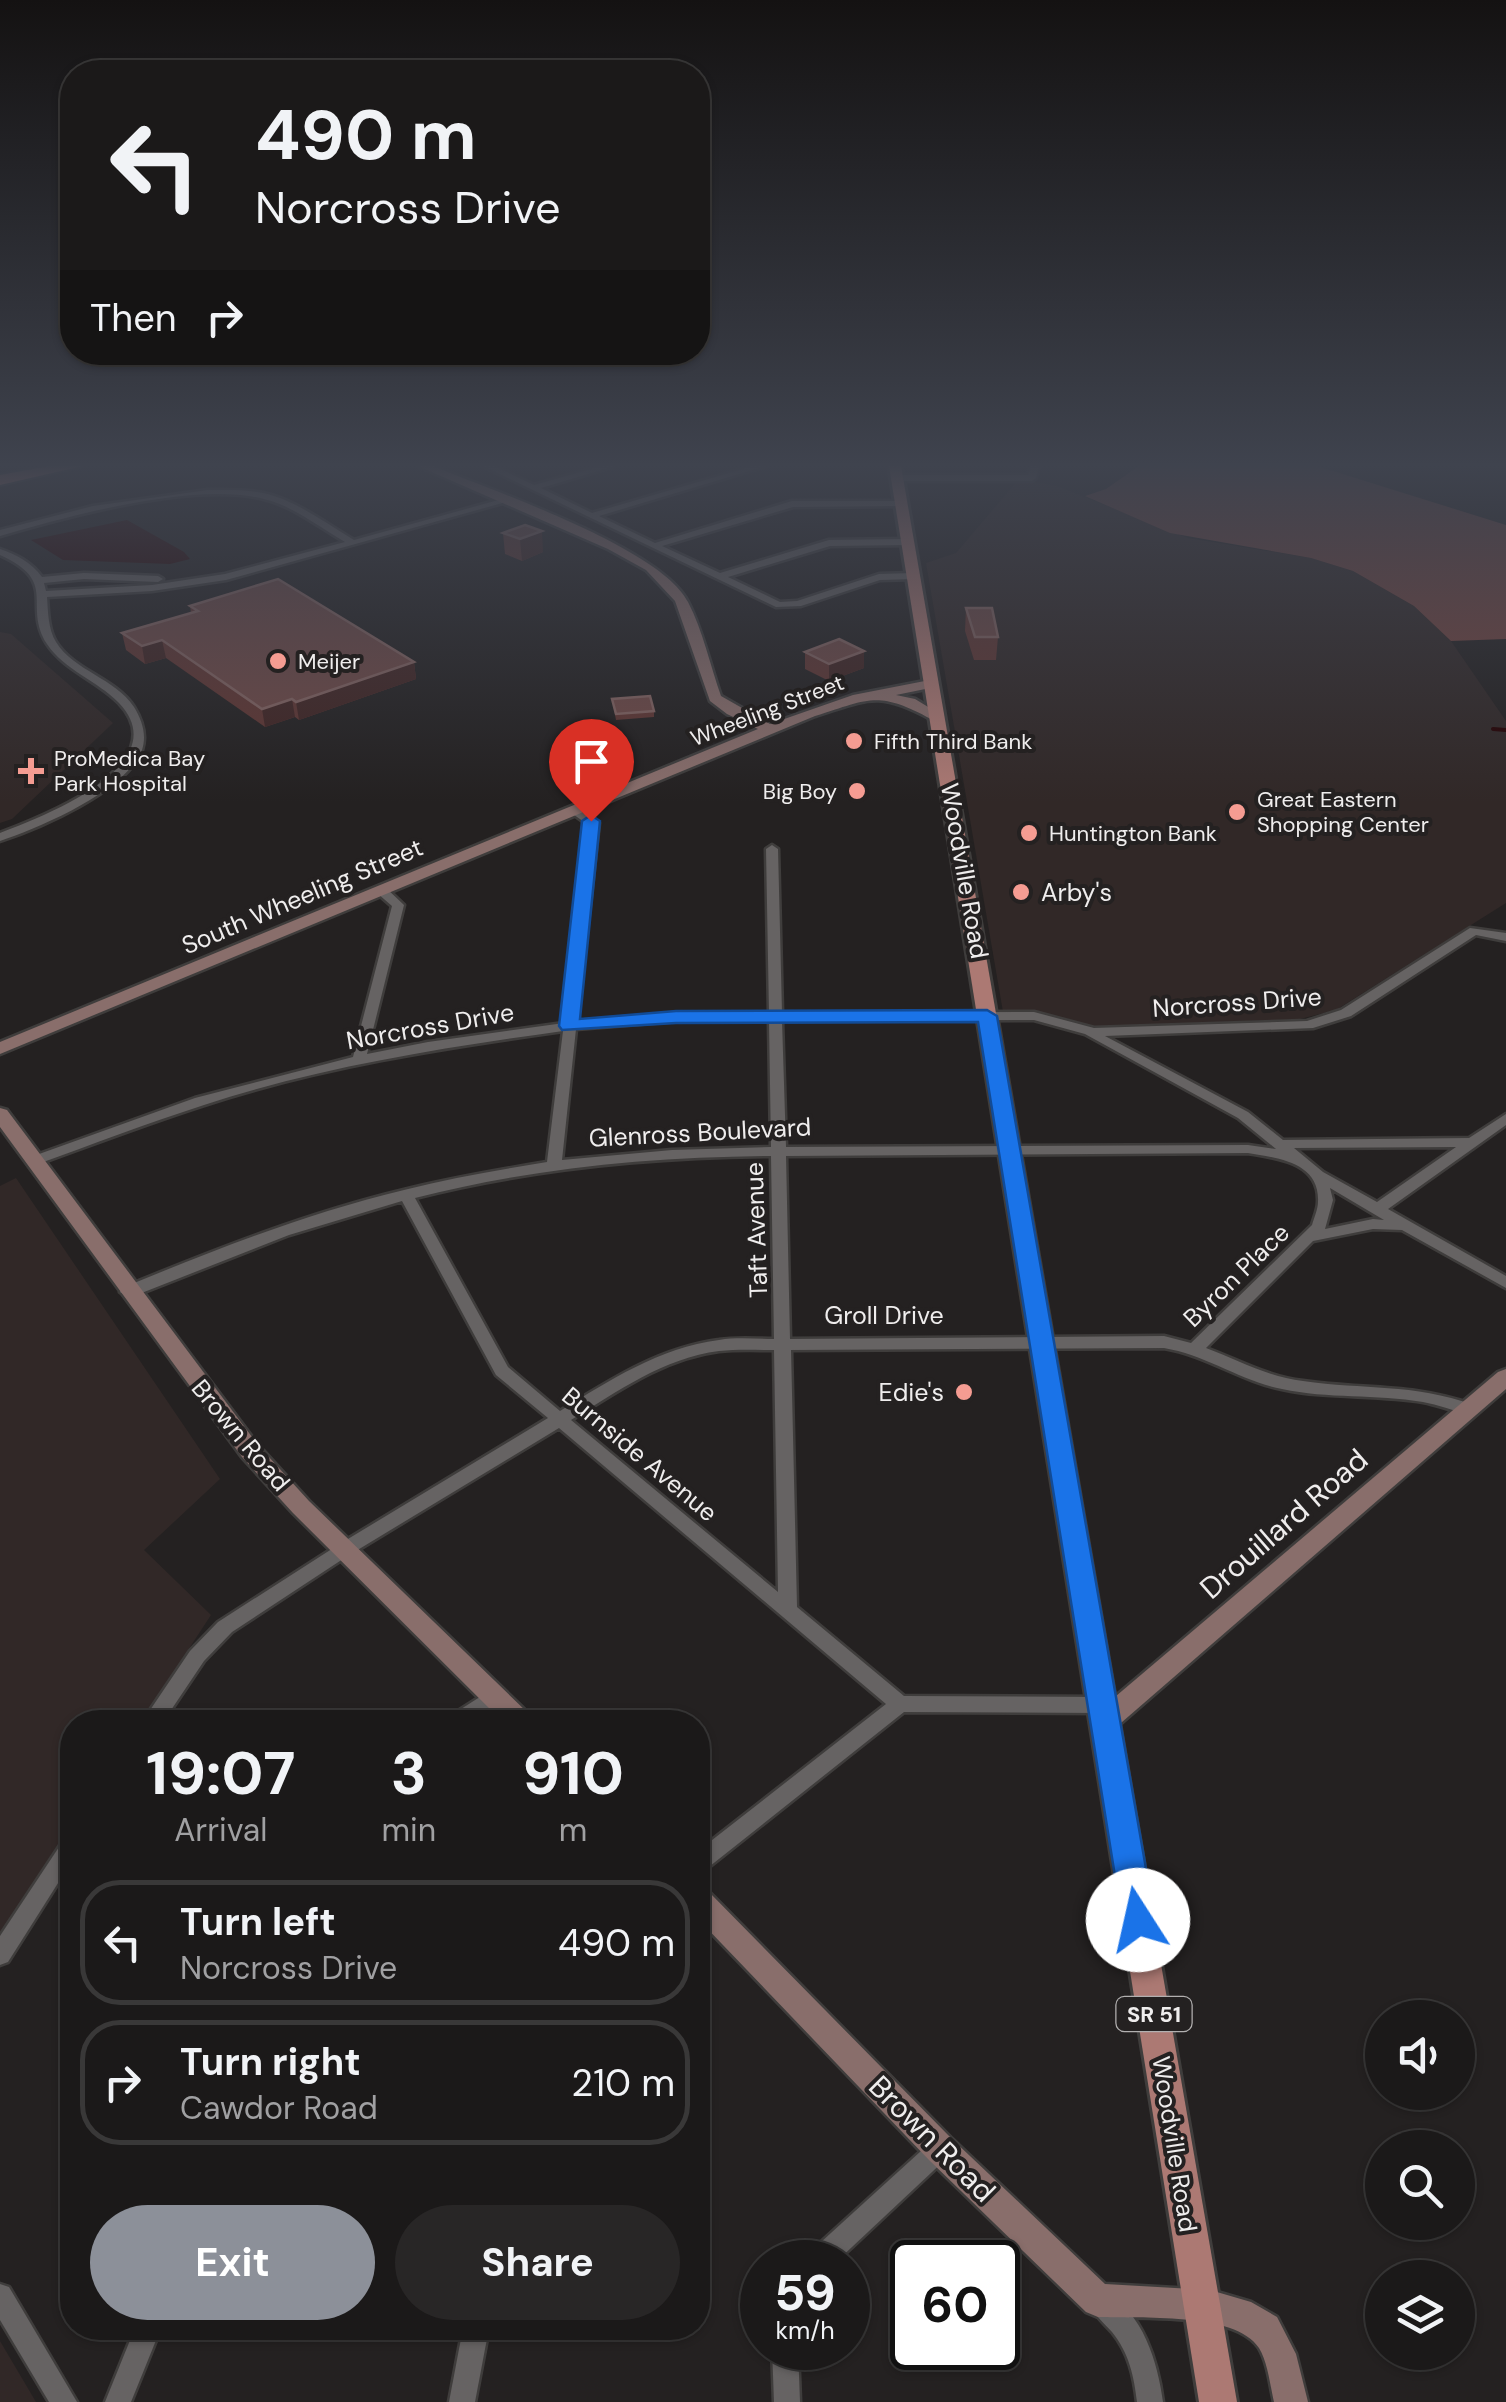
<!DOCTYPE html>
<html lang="en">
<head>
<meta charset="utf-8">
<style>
	body { margin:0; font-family:"DM Sans",sans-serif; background:#282626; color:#f1f3f6; height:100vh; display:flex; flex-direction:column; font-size:38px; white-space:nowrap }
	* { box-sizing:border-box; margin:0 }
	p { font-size:32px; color:#a0a0a2 }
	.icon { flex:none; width:55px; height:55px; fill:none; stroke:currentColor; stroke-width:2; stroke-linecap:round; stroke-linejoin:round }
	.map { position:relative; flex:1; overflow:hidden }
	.panel { position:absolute; left:60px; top:1710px; width:650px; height:630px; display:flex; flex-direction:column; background:#1b1919; border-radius:40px; box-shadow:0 2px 8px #0004,0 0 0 2px #393838 }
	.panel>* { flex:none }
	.hud { position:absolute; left:60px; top:60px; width:650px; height:305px; border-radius:40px; box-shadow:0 2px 8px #0004,0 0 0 2px #393838; background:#1b1919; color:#f1f3f6; overflow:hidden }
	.fabs { position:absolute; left:1365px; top:2000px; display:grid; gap:20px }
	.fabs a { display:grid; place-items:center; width:110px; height:110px; border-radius:50%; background:#1b1919; box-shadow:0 2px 8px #0004,0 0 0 2px #393838; font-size:50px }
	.speed { position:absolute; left:740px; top:2240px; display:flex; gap:20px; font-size:50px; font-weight:700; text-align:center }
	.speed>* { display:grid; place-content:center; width:130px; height:130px; border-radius:50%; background:#1b1919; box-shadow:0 2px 8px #0004,0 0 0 2px #393838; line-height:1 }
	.speed small { font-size:25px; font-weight:400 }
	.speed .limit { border:5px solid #111; border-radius:15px; background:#fff; color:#111 }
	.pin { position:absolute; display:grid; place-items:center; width:85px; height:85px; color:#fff; margin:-102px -42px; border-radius:50% 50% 50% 0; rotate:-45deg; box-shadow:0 0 10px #0007 }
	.pin .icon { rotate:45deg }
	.me { position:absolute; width:110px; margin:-55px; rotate:350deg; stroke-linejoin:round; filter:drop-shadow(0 0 8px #0008) }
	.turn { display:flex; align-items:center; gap:35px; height:210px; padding:0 30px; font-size:45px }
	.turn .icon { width:130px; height:130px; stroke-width:2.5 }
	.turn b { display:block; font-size:70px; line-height:85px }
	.then { display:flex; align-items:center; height:95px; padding:0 30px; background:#0003; gap:20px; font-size:38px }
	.eta { display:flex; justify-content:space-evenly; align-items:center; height:170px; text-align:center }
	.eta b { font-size:60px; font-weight:700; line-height:70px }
	.cta { display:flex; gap:20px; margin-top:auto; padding:20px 30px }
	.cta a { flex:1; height:115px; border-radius:60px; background:#8c9099; color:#fff; font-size:40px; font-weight:700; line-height:115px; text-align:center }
	.cta a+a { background:#282626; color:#f1f3f6 }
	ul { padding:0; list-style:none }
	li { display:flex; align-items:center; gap:30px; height:125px; margin:0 20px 15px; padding:0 10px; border:5px solid #393838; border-radius:40px }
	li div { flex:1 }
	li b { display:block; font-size:38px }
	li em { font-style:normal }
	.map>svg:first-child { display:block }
	.built { fill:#312827 }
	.forest { fill:#74443f }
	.water { fill:#250001 }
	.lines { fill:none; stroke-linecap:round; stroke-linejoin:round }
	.stream { stroke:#250001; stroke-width:4 }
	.street-casing { stroke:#3f3d3c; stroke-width:5 }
	.secondary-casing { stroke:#3f3d3c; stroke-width:5 }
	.primary-casing { stroke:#3f3d3c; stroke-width:6 }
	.highway-casing { stroke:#3f3d3c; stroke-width:4 }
	.street { fill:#666363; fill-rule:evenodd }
	.secondary { fill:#896e6b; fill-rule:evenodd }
	.primary { fill:#ac7973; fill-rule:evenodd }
	.highway { fill:#db877d; fill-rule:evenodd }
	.wall { fill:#603632 }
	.shaded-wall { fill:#412523 }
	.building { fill:#6f4946; stroke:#836360; stroke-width:2.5 }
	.route { fill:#1a73e8; stroke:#114b97; stroke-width:2.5 }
	.poi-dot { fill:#f59c92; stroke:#242121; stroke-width:4 }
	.labels { text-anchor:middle; stroke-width:8; stroke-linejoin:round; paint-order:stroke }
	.far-poi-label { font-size:22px; fill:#efeded; stroke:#242121; text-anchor:start }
	.far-street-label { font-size:22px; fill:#efeded; stroke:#242121 }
	.shield { fill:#242121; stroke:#b2b0b0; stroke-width:2.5 }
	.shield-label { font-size:22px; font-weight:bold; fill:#efeded }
	.street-label { font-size:25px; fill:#efeded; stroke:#242121 }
	.poi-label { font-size:25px; fill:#efeded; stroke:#242121; text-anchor:start }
	.near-street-label { font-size:30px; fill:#efeded; stroke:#242121 }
</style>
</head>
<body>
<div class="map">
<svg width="1506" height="2402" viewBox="0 0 1506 2402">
	<rect width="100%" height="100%" fill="#242121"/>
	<g class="built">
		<path d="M1019,479L1057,486L1188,538L1311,558L1353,571L1414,606L1451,641L1506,721V903L1336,1010L1300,1019L1095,1027L1003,1012L926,563L956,553Z"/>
		<path d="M0,632L11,634L113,723L12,819L0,823Z"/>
		<path d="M16,1178L220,1479L144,1550L211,1615L141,1722H72V1828L0,1940V1186Z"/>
		<path d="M0,2341L36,2402H0Z"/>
	</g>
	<path class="forest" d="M1139,466H1317L1506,525V639L1451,641L1414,606L1353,571L1311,558L1170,533L1085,496L1106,489Z"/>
	<path class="water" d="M127,520L184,552L190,559L170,564L63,560L31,540Z"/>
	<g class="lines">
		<path class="stream" d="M1493,729L1506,730"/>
		<g class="street-casing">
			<g id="street">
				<path d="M483,466H494L534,485L602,466H615L541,488L592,513L753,466H766L599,516L655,543L792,501H901L905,504L904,506L793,507L662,546L720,573L829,540L908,539L913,542L908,545L830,546L728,577L780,602L797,601L879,574L914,573L919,576L914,579L880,580L801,606L776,607Z"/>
				<path d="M1031,466H1039L1036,478L1032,481H897L893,478L897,475H1028Z"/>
				<path d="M208,490C226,490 244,489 263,493C296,500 325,523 354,540L502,499L506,502L226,580L152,591L47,597C48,611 48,629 56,642C74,671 115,678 134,707C142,720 147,735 142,750C126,791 39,828 0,841V833C42,817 178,765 119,703C98,681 64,670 47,644C22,605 60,582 0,555V549C17,555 31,562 42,577L84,573L158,576L163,579L158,582L84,579L44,583L46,591L152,585L225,574L345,542C319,527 293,506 264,499C195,481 69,516 0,536V530L93,506Z"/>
				<path d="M574,807L599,823L577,1021L676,1013H769L766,849L772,845L778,849L782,1013L1034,1012L1094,1028L1307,1021L1341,1010L1470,928L1506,933V941L1476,935L1351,1016L1313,1028L1105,1036L1248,1112L1283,1140L1469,1138L1506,1114V1125L1388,1209L1506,1276V1288L1402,1230L1373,1229L1313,1241L1206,1348C1238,1360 1268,1377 1303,1381C1364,1390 1412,1383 1474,1405L1476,1409L1474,1413L1468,1415C1453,1410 1438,1405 1423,1402C1376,1394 1328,1399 1282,1389C1241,1381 1206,1355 1164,1348L791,1350L797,1607L904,1696L1103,1697L1110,1699L1113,1705L1110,1711L1103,1713L904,1712L705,1870L698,1872V1851L886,1704L559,1428L346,1557L232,1632L204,1661L163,1722H142L190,1651L218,1622L338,1545L548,1418L496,1375L402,1201L289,1235L134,1296L128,1297L120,1292L122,1288C214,1250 308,1213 404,1190C451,1178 499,1170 547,1162L563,1031C441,1048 320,1067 204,1105C148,1123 93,1144 38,1164H28L26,1161L28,1158L195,1098L353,1057L392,906L377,893V887H385L404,905L367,1054L428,1042L564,1023L587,824L570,812L568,810ZM1034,1020L1085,1034L1238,1118L1276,1149L1248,1145L786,1147L782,1021ZM676,1021H769L771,1147L672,1150L562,1160L576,1029ZM1456,1147L1377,1202L1323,1172L1294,1148ZM1248,1153C1277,1158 1320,1162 1318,1202C1318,1209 1314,1218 1312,1225L1191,1343L1164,1336L790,1339L786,1156ZM771,1156L774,1339C756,1339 737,1337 719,1340C659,1348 610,1380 560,1411L508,1367L415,1198C533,1168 650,1157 771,1156ZM1330,1188L1384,1220L1373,1219L1325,1229L1333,1200ZM774,1350L778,1592L571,1420C618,1391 664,1358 719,1351C737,1349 756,1350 774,1350Z"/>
				<path d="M494,1688L501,1690L504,1696C489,1716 471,1722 447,1722L450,1716Z"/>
				<path d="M72,1835V1861L8,1962L0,1965V1936L65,1838Z"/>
				<path d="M940,2137L948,2141L952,2149L948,2157L836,2262H806L809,2253L932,2141Z"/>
				<path d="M0,2284L9,2287L77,2402H49L0,2320Z"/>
				<path d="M1104,2293C1143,2310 1158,2364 1163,2402H1137C1134,2376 1129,2353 1112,2332C1104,2323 1096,2317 1091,2306L1095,2297Z"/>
				<path d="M135,2328H161L131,2402H105Z"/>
				<path d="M463,2328H489L475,2402H449Z"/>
				<path d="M772,2348H798L800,2402H774Z"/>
			</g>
		</g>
		<g class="secondary-casing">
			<g id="secondary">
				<path d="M418,466H433C493,491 661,548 688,602C703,631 710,665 721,696L770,724L853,695L930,680L935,681V687L896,695L915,699L943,716L931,719C878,690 869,699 815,716L0,1054V1042L758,729L727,714L710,701L675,601L646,570L608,549Z"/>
				<path d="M0,1108L7,1110L258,1445L309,1501L529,1714L533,1722H503L293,1513L242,1457L0,1127Z"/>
				<path d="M1506,1369V1389L1114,1729L1105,1732L1096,1729L1092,1721L1096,1713L1498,1372Z"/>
				<path d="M698,1887L708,1891L951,2138L1105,2284L1210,2290L1251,2302L1277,2317L1296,2354L1308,2402H1274C1270,2385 1268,2363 1259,2348C1235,2311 1138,2319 1098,2317L1086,2312L929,2160L698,1919Z"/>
			</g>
		</g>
		<g class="primary-casing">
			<path id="primary" d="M889,466H901L1237,2402H1199Z"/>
		</g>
		<g class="highway-casing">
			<path id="highway" d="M50,466H83L0,485V475Z"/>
		</g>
		<use href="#street" class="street"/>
		<use href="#secondary" class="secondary"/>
		<use href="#primary" class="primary"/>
		<use href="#highway" class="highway"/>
	</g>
	<g class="wall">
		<path d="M525,525L543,552L522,561L505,554L503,533Z"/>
		<path d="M190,606L414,662L416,679L299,720L295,717L265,727L166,658L145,664L126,650L122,633L191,613Z"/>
		<path d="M966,608L998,637L996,660H974L965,631Z"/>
		<path d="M864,651V668L829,681L805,669V652Z"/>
		<path d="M612,699L654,711V717L616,720Z"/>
	</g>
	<g class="shaded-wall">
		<path d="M542,531L543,552L522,561L520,539Z"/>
		<path d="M162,640L166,658L145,664L142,646Z"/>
		<path d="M864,651V668L829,681V664Z"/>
		<path d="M414,662L416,679L299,720L296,702Z"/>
		<path d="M292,699L295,717L265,727L262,709Z"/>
	</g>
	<g class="building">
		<path d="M525,525L542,531L520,539L503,533Z"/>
		<path d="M278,579L414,662L296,702L292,699L262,709L162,640L142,646L122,633L198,611L190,606Z"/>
		<path d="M966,608H992L998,637H975Z"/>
		<path d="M839,639L864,651L829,664L805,652Z"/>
		<path d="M650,696L654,711L616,714L612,699Z"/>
	</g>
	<linearGradient id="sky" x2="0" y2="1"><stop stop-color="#141212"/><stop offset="0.58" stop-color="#3f434e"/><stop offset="1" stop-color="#3f434e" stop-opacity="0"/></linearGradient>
	<rect width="1506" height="802" fill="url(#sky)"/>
	<path class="route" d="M591,815L600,821L580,1019L676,1011L987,1010L997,1016L1155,1920L1150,1930L1138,1935L1127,1930L1122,1920L978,1022L676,1023L562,1030L559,1026L582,821Z"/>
	<g class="poi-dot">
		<circle cx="278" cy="661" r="10"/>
		<circle cx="854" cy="741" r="10"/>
		<path d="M26 756h10v10h10v10h-10v10h-10v-10h-10v-10h10z"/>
		<circle cx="857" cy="791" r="10"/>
		<circle cx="1237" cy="812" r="10"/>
		<circle cx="1029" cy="833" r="10"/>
		<circle cx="1021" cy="892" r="10"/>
		<circle cx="964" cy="1392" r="10"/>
	</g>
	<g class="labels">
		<g class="far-poi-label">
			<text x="298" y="669">Meijer</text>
			<text x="874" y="749">Fifth Third Bank</text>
			<text x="54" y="766">ProMedica Bay<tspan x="54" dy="25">Park Hospital</tspan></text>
			<text x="837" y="799" text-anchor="end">Big Boy</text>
			<text x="1257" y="807">Great Eastern<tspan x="1257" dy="25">Shopping Center</tspan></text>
			<text x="1049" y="841">Huntington Bank</text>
		</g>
		<g class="far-street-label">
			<text transform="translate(767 710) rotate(-21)" y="8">Wheeling Street</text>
		</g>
		<rect class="shield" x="1116.5" y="1997" width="75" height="34" rx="8"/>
		<g class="shield-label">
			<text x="1154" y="2022">SR 51</text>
		</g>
		<g class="street-label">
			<text transform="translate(965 871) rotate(80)" y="9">Woodville Road</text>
			<text transform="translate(302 896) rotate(-23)" y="9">South Wheeling Street</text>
			<text transform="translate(1237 1002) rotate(-4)" y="9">Norcross Drive</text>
			<text transform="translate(430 1026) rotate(-10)" y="9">Norcross Drive</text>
			<text transform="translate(700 1132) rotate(-3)" y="9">Glenross Boulevard</text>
			<text transform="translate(756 1230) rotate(-92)" y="9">Taft Avenue</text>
			<text transform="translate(1236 1275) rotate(-44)" y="9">Byron Place</text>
			<text x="884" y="1324">Groll Drive</text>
			<text transform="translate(241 1435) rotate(50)" y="9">Brown Road</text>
			<text transform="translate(640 1454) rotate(40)" y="9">Burnside Avenue</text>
			<text transform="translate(1175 2144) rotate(81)" y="9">Woodville Road</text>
		</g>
		<g class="poi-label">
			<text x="1041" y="901">Arby's</text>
			<text x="944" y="1401" text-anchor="end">Edie's</text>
		</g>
		<g class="near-street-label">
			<text transform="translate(1284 1524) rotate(-41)" y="10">Drouillard Road</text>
			<text transform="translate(932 2139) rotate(45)" y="10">Brown Road</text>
		</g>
	</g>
</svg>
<div class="fabs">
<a><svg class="icon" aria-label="sound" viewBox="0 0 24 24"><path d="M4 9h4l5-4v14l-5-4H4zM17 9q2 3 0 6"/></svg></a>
<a><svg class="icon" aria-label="search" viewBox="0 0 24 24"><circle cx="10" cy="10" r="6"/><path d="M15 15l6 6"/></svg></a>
<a><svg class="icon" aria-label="layers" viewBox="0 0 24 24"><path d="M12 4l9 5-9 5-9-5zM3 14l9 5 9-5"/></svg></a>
</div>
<div class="speed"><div>59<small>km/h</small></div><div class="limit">60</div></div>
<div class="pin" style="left:591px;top:821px;background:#d93025"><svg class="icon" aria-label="arrive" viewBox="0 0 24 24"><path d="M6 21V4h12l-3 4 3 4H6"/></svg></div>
<svg class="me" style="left:1138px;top:1920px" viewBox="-20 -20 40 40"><circle r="19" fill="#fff"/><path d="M0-13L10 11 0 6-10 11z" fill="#1a73e8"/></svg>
<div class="hud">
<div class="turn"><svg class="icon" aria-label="left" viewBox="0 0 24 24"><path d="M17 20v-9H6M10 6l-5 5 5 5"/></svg><div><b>490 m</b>Norcross Drive</div></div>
<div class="then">Then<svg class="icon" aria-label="right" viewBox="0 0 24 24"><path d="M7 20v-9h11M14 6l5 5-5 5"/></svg></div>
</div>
<section class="panel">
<div class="eta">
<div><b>19:07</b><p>Arrival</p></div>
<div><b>3</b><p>min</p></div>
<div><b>910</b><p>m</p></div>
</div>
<ul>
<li><svg class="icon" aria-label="left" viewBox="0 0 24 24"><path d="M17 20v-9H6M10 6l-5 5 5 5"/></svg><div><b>Turn left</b><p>Norcross Drive</p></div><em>490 m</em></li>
<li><svg class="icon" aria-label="right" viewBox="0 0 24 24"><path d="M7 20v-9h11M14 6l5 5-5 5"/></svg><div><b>Turn right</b><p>Cawdor Road</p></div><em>210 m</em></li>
</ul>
<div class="cta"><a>Exit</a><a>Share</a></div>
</section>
</div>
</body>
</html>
